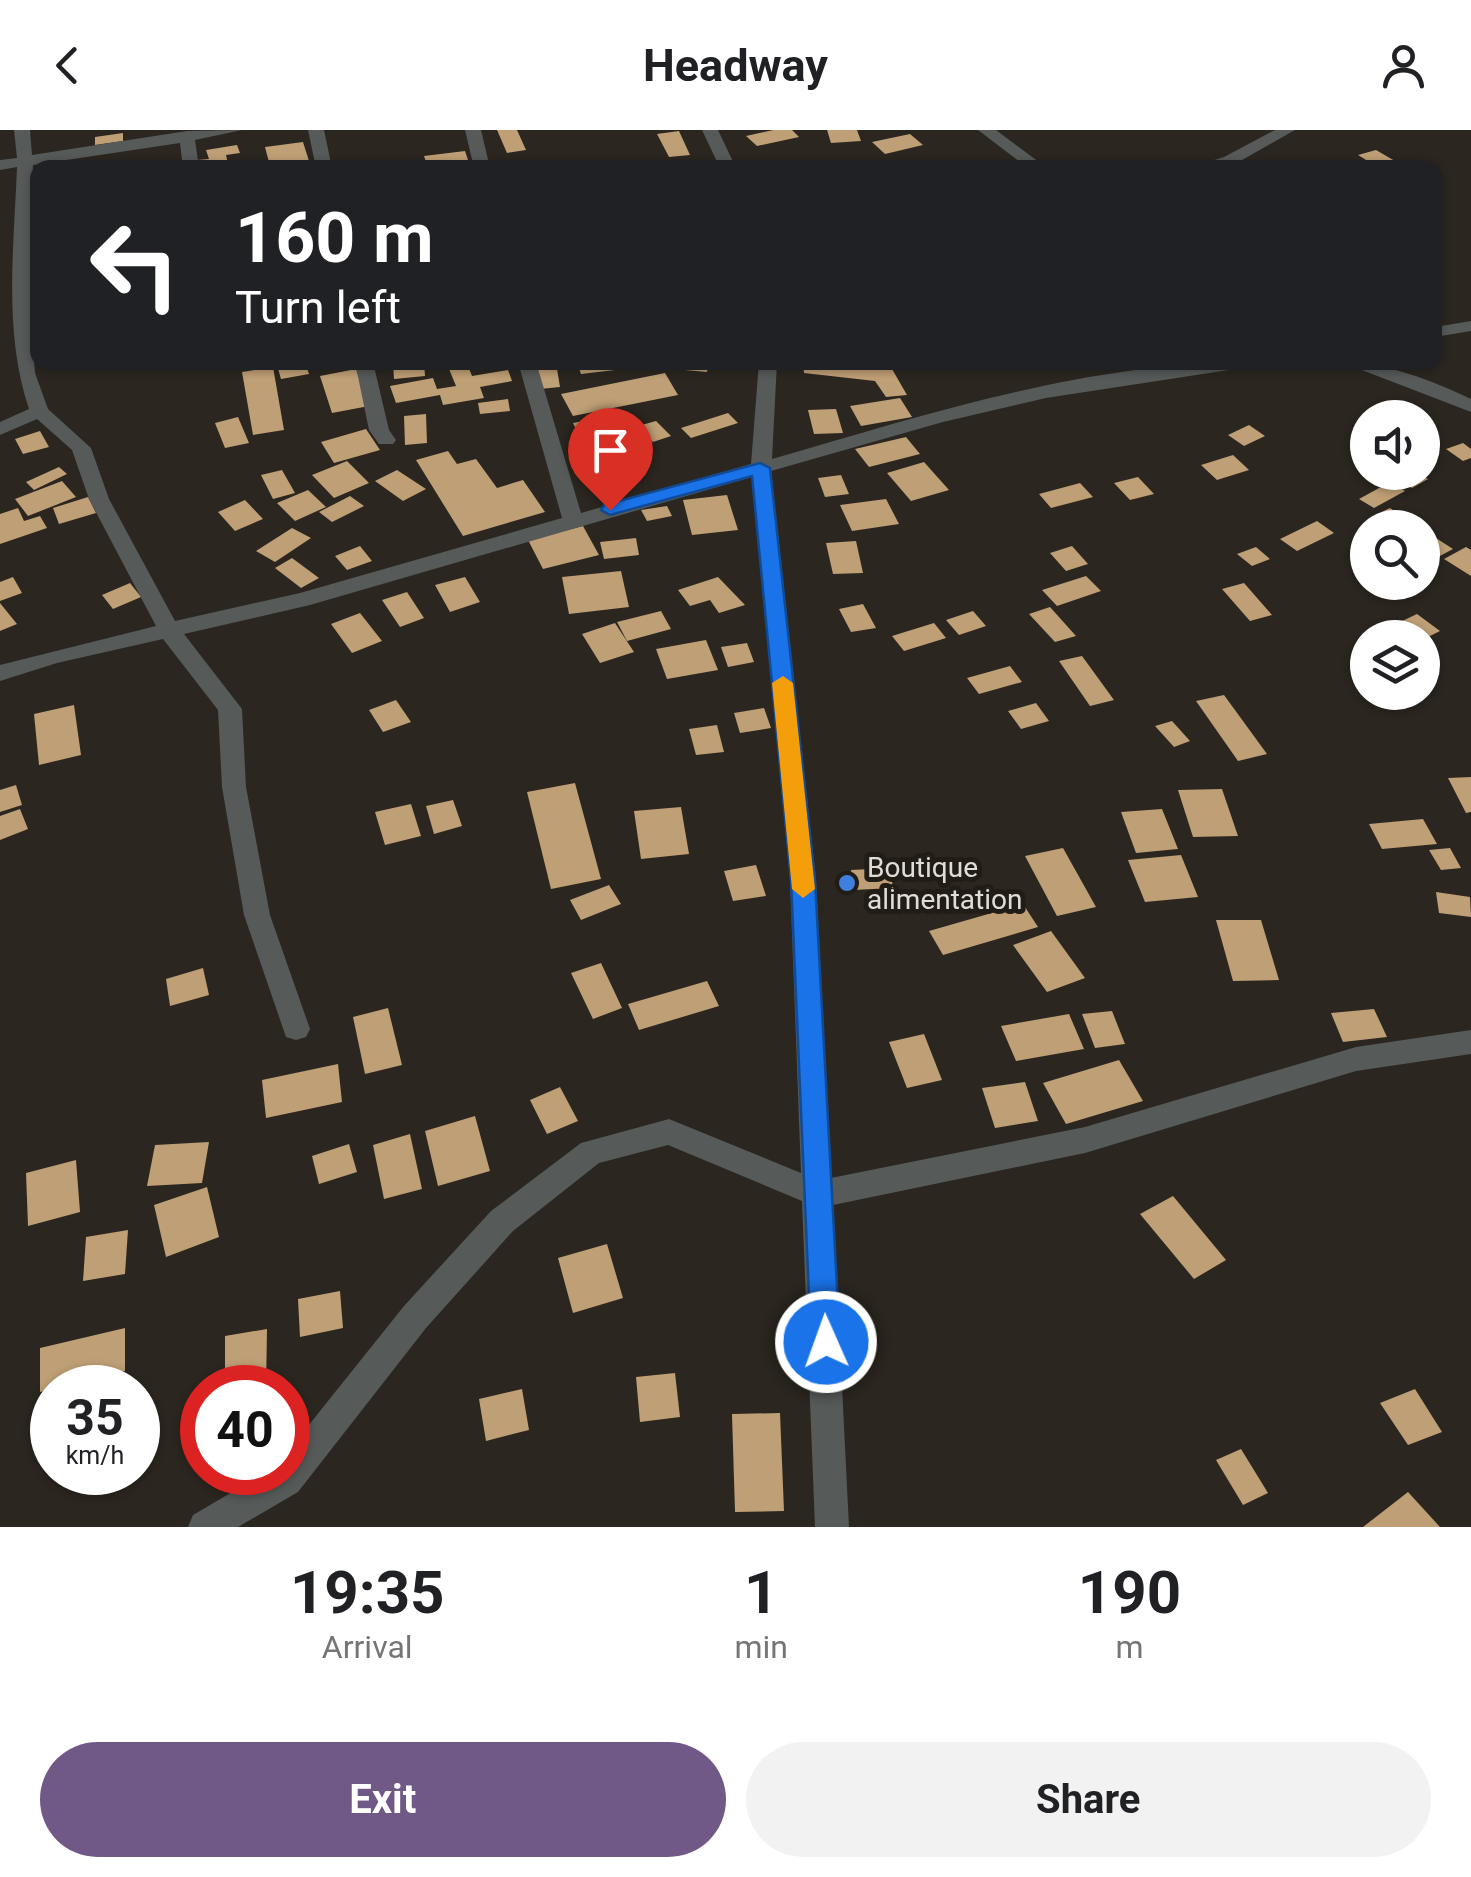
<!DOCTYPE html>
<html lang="en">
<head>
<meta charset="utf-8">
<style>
	body { margin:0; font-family:Roboto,sans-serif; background:#f2f2f2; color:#202124; height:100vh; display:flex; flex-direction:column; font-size:38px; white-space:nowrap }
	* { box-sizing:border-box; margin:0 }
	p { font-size:32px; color:#757577 }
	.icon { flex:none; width:55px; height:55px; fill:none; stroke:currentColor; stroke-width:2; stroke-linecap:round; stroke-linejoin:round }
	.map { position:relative; height:1397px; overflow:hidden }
	.panel { display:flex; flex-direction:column; background:#fff; flex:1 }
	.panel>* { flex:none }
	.hud { position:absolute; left:30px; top:30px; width:1412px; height:210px; border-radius:20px; box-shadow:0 2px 8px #0004; background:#202124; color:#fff; overflow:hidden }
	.controls { position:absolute; left:1350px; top:270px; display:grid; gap:20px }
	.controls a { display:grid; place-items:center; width:90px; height:90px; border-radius:50%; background:#fff; box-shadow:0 2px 8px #0004; font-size:50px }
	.speed { position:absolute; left:30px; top:1235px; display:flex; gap:20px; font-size:50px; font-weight:700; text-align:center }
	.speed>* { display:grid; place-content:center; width:130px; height:130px; border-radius:50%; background:#fff; box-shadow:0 2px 8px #0004; line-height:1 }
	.speed small { font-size:25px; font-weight:400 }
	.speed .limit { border:15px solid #d22; background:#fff; color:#111 }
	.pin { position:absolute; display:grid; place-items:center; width:85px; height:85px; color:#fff; margin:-102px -42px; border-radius:50% 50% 50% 0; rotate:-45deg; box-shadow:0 0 10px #0007 }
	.pin .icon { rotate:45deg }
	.me { position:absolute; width:110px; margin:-55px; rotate:358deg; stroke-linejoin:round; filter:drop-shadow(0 0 8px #0008) }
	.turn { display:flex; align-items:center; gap:35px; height:210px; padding:0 40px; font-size:45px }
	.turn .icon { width:130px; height:130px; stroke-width:2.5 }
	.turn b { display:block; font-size:70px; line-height:85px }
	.eta { display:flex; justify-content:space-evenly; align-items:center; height:170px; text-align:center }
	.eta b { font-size:60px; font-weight:700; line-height:70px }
	.primary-button { display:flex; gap:20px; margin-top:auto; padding:20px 40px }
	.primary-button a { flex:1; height:115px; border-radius:60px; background:#705986; color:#fff; font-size:40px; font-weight:700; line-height:115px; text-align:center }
	.primary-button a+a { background:#f2f2f2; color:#202124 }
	header { display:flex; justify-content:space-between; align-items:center; height:130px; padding:0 40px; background:#fff; font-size:45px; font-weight:700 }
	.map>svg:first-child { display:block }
	.building { fill:#bf9f75 }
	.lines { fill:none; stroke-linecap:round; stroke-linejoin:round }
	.minor { fill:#565a59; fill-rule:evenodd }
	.route { fill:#1a73e8; stroke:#114b97; stroke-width:2.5 }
	.slow { fill:#f59e0b }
	.shop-dot { fill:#3f7fe0; stroke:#211c15; stroke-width:4 }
	.labels { text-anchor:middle; stroke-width:10; stroke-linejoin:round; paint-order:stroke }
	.poi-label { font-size:28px; fill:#e0ddd8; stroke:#211c15; text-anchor:start }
</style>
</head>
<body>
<header><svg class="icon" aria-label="back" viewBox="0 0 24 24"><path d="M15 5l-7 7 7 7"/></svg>Headway<svg class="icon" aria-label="person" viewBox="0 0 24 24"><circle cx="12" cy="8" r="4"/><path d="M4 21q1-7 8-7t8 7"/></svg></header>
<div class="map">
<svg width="1471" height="1397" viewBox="0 0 1471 1397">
	<rect width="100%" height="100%" fill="#2b261f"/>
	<g class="building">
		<path d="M497,0H517L526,20L507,23Z"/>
		<path d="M773,0H792L799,7L757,16L746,6Z"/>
		<path d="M827,0H857L861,11L831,13Z"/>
		<path d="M679,1L690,25L669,27L657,4Z"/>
		<path d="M123,3V11L95,15V7Z"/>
		<path d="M910,4L923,15L885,24L872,12Z"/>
		<path d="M303,12L309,31L270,36L265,17Z"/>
		<path d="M237,15L240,23L226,25L229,38H198L197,30L209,29L206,20Z"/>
		<path d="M1376,20L1407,38H1379L1358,25Z"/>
		<path d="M465,21L468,30L427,35L424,26Z"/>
		<path d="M305,232L309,244L281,249L277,235Z"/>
		<path d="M393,232H424L425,246L394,249Z"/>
		<path d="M577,232H657L658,235L581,244Z"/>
		<path d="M664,232H709L707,242L662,238Z"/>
		<path d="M803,232H888L907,265L886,267L875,251L804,243Z"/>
		<path d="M556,233L560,257L540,259L537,234Z"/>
		<path d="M468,236L472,246L508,240L512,251L480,257L484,268L443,275L440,265L396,273L390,256L433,248L437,259L456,256L449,239Z"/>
		<path d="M273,237L284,300L253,305L242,242Z"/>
		<path d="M356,239L369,276L332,283L320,246Z"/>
		<path d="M665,243L678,265L573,286L561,264Z"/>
		<path d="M900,268L912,287L861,296L850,276Z"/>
		<path d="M508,269L510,281L480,284L478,273Z"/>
		<path d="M836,279L843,303L814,304L808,280Z"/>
		<path d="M728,283L738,293L691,308L681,298Z"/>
		<path d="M426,284L427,313L405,315L404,286Z"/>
		<path d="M238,287L249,313L225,318L215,293Z"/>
		<path d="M599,288L605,303L580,308L573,293Z"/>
		<path d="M656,291L671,306L653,312L638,296Z"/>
		<path d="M1249,295L1265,306L1244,316L1228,305Z"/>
		<path d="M366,299L380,320L334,333L321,312Z"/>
		<path d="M40,301L49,317L23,324L15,309Z"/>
		<path d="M906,307L920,324L869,337L855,319Z"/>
		<path d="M1463,313L1471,319V328L1463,331L1446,319Z"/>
		<path d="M448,321L457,334L476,329L497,358L523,350L545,382L463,406L416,330Z"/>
		<path d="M1233,325L1249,340L1217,350L1201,335Z"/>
		<path d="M347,331L369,353L334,368L312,345Z"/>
		<path d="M924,332L949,360L911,371L887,343Z"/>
		<path d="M631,334L641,347L608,357L598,343Z"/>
		<path d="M59,337L67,344L34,360L26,352Z"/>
		<path d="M282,340L295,363L273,369L261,345Z"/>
		<path d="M397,340L426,359L403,371L375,351Z"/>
		<path d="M1410,342H1416L1428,349L1412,358L1398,349Z"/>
		<path d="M841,345L849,364L825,367L818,348Z"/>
		<path d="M1138,347L1154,364L1130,370L1114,353Z"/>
		<path d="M62,351L76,367L28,386L15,369Z"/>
		<path d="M1390,352L1405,361L1374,378L1359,369Z"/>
		<path d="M1080,353L1093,367L1051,378L1039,364Z"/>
		<path d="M308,360L326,377L295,391L277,373Z"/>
		<path d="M727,365L738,400L692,405L683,370Z"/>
		<path d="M350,366L364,376L332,392L319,382Z"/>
		<path d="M88,367L96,383L59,394L53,378Z"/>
		<path d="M886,369L899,394L852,401L840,375Z"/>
		<path d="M245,370L263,389L235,401L218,382Z"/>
		<path d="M667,376L672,386L647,391L641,380Z"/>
		<path d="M18,378L24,391L40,386L47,398L0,414V384Z"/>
		<path d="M1390,378L1420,398H1388L1371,387Z"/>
		<path d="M1317,391L1334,403L1297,421L1280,409Z"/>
		<path d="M583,396L599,425L543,439L528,410Z"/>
		<path d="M292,398L311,408L275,432L256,421Z"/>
		<path d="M1422,399L1453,419L1438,427L1422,417Z"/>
		<path d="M636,408L639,425L604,429L600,412Z"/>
		<path d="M856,411L863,443L833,444L826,413Z"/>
		<path d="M360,416L372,431L347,440L335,426Z"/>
		<path d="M1072,416L1088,434L1066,441L1050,423Z"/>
		<path d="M1256,417L1270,429L1252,436L1237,424Z"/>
		<path d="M1466,417L1471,420V446L1444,429Z"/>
		<path d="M292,428L319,448L301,458L275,438Z"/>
		<path d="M621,441L629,477L569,484L562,447Z"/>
		<path d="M1086,446L1101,461L1057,476L1042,460Z"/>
		<path d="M13,447L22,463L0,471V452Z"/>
		<path d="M465,447L480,472L450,482L435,455Z"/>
		<path d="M718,447L745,475L719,483L710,470L690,476L678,460Z"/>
		<path d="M130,453L141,467L113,479L102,465Z"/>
		<path d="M1244,453L1272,485L1250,491L1222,459Z"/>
		<path d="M407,462L424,488L400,497L382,470Z"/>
		<path d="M0,473L17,494L0,501Z"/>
		<path d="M863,474L876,498L851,502L839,479Z"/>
		<path d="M1050,477L1076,506L1055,512L1029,484Z"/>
		<path d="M661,481L671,499L627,511L617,492Z"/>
		<path d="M973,481L986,496L959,505L946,490Z"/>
		<path d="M360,483L382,511L352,523L331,494Z"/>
		<path d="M1417,484L1440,501L1422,510L1398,493Z"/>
		<path d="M615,493L634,522L600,533L582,504Z"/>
		<path d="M934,493L946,508L904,521L892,506Z"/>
		<path d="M706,510L718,540L667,549L656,519Z"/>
		<path d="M747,513L754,532L728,537L721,517Z"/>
		<path d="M1082,526L1114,570L1090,576L1059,531Z"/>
		<path d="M1010,536L1022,552L979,564L967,548Z"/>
		<path d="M1224,565L1267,624L1238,631L1196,571Z"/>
		<path d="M396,570L411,592L383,602L369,580Z"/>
		<path d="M1036,573L1049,591L1021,599L1008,581Z"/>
		<path d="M74,575L81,625L39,635L34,584Z"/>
		<path d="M764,578L771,598L740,603L734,583Z"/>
		<path d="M1172,591L1190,611L1174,617L1155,596Z"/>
		<path d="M717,595L724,622L696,625L689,599Z"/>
		<path d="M1471,647V682L1466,683L1448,648Z"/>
		<path d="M575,653L601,749L551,759L527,662Z"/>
		<path d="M16,655L22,675L0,682V660Z"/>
		<path d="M1222,659L1238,706L1193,707L1178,660Z"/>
		<path d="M453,670L462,696L434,704L426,676Z"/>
		<path d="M411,674L421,706L385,715L375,682Z"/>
		<path d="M681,677L689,724L641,729L634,681Z"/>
		<path d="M20,679L28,699L0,710V686Z"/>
		<path d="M1162,679L1178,719L1136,723L1121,682Z"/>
		<path d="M1423,689L1437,714L1382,719L1369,694Z"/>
		<path d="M1063,718L1096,777L1057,786L1025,726Z"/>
		<path d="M1450,718L1461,738L1441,740L1429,720Z"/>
		<path d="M1181,725L1198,767L1145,772L1128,730Z"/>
		<path d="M756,735L766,766L733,771L724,741Z"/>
		<path d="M890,738L893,758L853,760L851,740Z"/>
		<path d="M609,755L621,774L581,790L570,770Z"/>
		<path d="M1436,762L1470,767L1471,787L1439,783Z"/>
		<path d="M1023,774L1038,797L943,825L929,801Z"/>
		<path d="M1216,790H1261L1279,850L1233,851Z"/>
		<path d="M1051,801L1085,848L1047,862L1013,815Z"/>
		<path d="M601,833L622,878L593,889L571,843Z"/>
		<path d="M203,838L209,865L170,876L166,849Z"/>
		<path d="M707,851L719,876L639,900L628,874Z"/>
		<path d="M388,878L402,935L365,944L353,887Z"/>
		<path d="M1374,879L1387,907L1343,912L1331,883Z"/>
		<path d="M1112,881L1125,914L1095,918L1082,884Z"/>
		<path d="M1069,884L1084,919L1016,931L1001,896Z"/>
		<path d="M924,904L942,950L907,958L889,912Z"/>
		<path d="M1119,930L1143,971L1066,994L1043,953Z"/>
		<path d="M338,934L342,972L266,988L262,950Z"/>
		<path d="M1025,952L1038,991L995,998L982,958Z"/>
		<path d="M560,957L578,991L547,1004L530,970Z"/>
		<path d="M475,986L490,1041L438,1056L425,1001Z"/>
		<path d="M410,1004L422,1059L384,1069L373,1015Z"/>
		<path d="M209,1012L202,1053L147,1056L155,1015Z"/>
		<path d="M349,1014L357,1042L319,1054L312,1026Z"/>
		<path d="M76,1030L80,1082L28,1096L26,1043Z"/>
		<path d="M207,1057L219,1107L166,1127L154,1075Z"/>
		<path d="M1173,1066L1226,1130L1194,1149L1140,1084Z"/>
		<path d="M128,1100L125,1144L83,1151L86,1107Z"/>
		<path d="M607,1114L623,1168L573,1183L558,1128Z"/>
		<path d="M340,1161L343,1198L300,1207L298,1169Z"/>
		<path d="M125,1198V1241L40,1262V1218Z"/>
		<path d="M267,1199L266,1258H225V1206Z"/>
		<path d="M675,1243L680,1287L640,1292L636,1247Z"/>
		<path d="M522,1259L529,1300L486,1311L479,1269Z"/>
		<path d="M1415,1259L1442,1302L1408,1315L1380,1273Z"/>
		<path d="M780,1283L784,1381L735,1382L732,1284Z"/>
		<path d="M1241,1319L1268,1363L1243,1375L1216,1330Z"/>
		<path d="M1408,1362L1440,1397H1363Z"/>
	</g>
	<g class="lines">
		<g class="minor">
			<path d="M14,0H30L32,25L187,1L242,0L195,10L199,38H183L180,13L33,35L30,172L35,243L48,279L91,318L109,369L175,491L300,463L562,388L518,232H536L581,383L751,334L759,232H777L772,329C927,284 1088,232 1251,232L1242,238L1046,268L943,292L771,341L816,750L831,1048L1085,997L1356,917L1471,900V924L1356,941L1085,1023L833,1075L849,1397H815L802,1071L668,1015L599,1033L513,1101L426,1198L298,1362L238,1397H188L193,1385L266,1342H288V1321L404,1176L491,1081L581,1013L669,989L801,1043L790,750L752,347L310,475L184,504L242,579L246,657L270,785L310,899L306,907L296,910L286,907L244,785L222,657L218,580L163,509L57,533L0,551V535L156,496L89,369L72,320L37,289L0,305V292L29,279C3,202 14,117 17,37L0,40V30L17,28Z"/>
			<path d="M308,0H324L332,38H316Z"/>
			<path d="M465,0H481L490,38H474Z"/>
			<path d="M702,0H718L736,38H720Z"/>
			<path d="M978,0H996L1047,38H1028Z"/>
			<path d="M1275,0H1295L1235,34L1189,38L1224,27Z"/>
			<path d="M1471,191V201L1435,207V197Z"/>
			<path d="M355,232H373L389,300L396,310L393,314H379L369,300Z"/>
			<path d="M1341,232C1385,232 1431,250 1471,269V282Z"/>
		</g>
	</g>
	<path class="route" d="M760,333L770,338L815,750L840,1212L836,1222L826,1226L815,1222L811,1212L791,750L752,346L610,385L601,380L604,375Z"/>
	<path class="slow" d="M783,546L793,553L815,759L803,768L792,759L772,553Z"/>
	<circle class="shop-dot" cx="847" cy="753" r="10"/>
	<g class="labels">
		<g class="poi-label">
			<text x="867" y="747">Boutique<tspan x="867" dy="32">alimentation</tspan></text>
		</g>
	</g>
</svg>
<div class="controls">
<a><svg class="icon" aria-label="sound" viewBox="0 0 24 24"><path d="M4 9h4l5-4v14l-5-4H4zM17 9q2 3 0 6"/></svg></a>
<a><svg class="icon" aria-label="search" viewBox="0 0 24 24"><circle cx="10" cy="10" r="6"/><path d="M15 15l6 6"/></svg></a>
<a><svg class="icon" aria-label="layers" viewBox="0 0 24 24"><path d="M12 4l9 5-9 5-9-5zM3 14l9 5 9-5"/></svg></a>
</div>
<div class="speed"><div>35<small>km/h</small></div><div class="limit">40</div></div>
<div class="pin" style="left:610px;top:380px;background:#d93025"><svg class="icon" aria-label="arrive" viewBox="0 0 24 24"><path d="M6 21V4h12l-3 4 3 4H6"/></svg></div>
<svg class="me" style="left:826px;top:1212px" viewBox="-20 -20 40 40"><circle r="17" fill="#1a73e8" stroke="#fff" stroke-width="3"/><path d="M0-11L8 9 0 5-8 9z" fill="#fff"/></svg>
<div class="hud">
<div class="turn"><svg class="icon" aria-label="left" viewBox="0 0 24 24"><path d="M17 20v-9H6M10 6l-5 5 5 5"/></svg><div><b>160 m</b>Turn left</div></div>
</div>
</div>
<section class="panel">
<div class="eta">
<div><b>19:35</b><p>Arrival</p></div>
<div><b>1</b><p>min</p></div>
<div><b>190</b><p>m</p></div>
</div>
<div class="primary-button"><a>Exit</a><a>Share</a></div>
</section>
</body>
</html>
